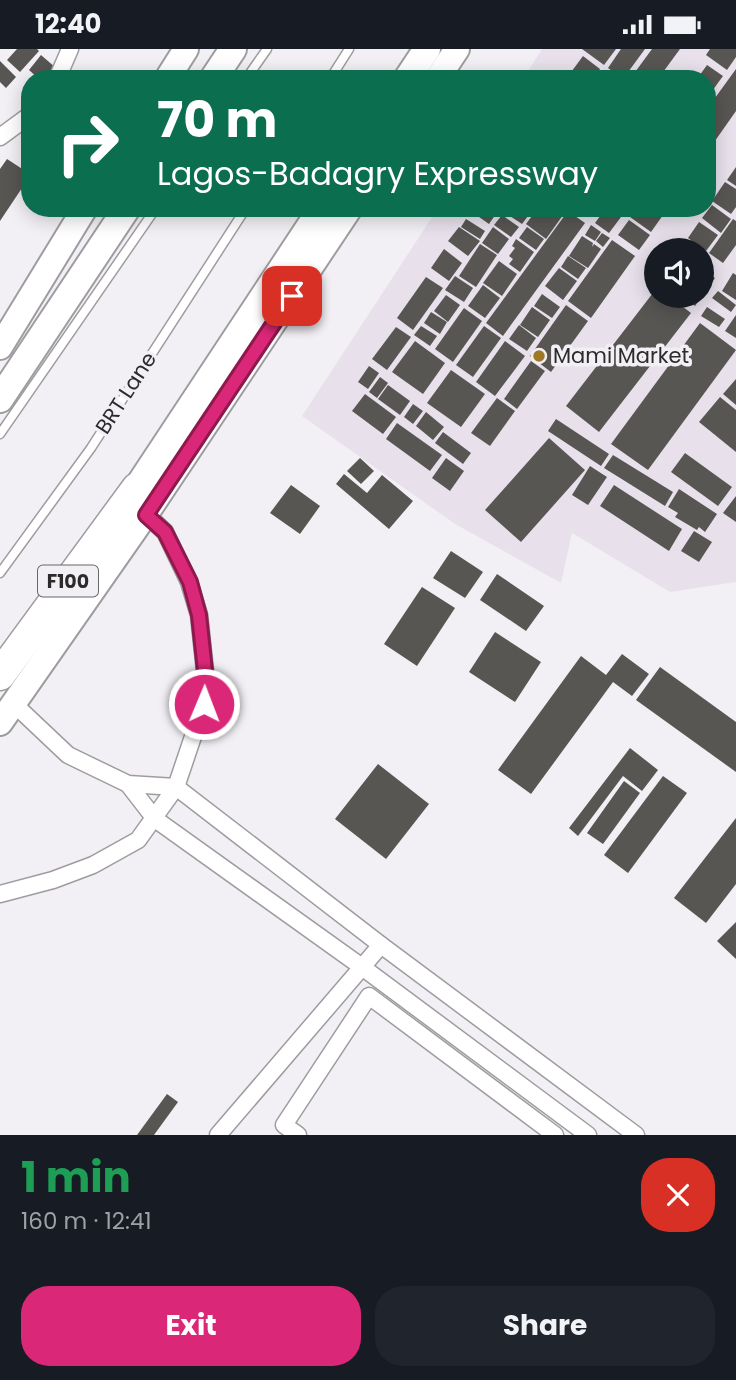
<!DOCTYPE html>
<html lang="en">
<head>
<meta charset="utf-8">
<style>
	body { margin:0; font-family:Poppins,sans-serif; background:#20242c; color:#f1f3f6; height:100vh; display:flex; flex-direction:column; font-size:26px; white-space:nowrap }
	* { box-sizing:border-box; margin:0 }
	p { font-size:23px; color:#9ea1a6 }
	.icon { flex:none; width:38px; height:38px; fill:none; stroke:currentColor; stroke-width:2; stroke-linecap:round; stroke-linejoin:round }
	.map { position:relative; height:1086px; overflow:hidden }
	.side { display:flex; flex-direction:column; background:#171b24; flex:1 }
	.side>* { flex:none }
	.top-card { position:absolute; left:21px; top:21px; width:695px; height:147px; border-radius:28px; box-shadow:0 4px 18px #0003; background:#0b6e4f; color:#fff; overflow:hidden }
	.tools { position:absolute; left:644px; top:189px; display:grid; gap:14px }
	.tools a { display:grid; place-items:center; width:70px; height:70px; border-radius:50%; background:#171b24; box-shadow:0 4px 18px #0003; font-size:35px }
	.pin { position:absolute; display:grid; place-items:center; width:60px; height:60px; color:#fff; margin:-30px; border-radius:14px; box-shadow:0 4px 10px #0006 }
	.me { position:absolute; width:77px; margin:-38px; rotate:1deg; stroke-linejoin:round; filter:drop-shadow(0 0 5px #0008) }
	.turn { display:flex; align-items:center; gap:24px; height:147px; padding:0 21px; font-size:32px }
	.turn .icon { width:91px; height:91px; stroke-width:2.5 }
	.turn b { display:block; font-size:49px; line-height:60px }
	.round { display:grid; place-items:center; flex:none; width:74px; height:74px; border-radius:28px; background:#20242c }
	.summary { display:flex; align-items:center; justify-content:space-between; height:119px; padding:0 21px }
	h1 { font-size:42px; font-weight:700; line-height:52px; color:#1e9e55 }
	.button { display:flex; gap:14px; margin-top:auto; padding:14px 21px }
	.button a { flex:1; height:80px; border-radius:28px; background:#db2777; color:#fff; font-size:28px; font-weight:700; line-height:80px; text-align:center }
	.button a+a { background:#20242c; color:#f1f3f6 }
	.status { display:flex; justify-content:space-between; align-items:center; height:49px; padding:0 35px; background:#171b24; direction:ltr }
	.status svg { height:19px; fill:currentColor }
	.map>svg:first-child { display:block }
	.built { fill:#e8e1ec; fill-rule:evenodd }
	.building { fill:#585653 }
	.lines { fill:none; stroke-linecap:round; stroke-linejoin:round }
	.service-casing { stroke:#9f9ca0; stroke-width:11 }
	.minor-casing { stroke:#9f9ca0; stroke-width:19 }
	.primary-casing { stroke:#9f9ca0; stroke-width:28 }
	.trunk-casing { stroke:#9f9ca0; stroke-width:30 }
	.motorway-casing { stroke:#9f9ca0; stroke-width:33 }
	.service { stroke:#fff; stroke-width:8 }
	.minor { stroke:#fff; stroke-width:16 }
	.primary { stroke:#fff; stroke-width:24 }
	.trunk { stroke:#fff; stroke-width:26 }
	.motorway { stroke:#fff; stroke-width:30 }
	.route-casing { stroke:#8e194d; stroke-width:18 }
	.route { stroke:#db2777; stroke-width:12 }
	.poi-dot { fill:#9f7926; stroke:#f3f0f5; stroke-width:2.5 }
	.labels { text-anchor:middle; stroke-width:7; stroke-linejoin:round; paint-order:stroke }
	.shield { fill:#f3f0f5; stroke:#686668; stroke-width:2 }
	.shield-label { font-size:19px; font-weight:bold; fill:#2c2b2c }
	.poi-label { font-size:21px; fill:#2c2b2c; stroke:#f3f0f5; text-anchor:start }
	.street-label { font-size:21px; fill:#2c2b2c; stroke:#f3f0f5 }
</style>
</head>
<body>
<div class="status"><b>12:40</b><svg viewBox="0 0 49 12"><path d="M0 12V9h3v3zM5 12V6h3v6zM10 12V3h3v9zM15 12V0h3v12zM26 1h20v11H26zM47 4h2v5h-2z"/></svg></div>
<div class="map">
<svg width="736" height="1086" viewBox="0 0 736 1086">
	<rect width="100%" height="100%" fill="#f3f0f5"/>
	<path class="built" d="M542,0H736V533L670,543L572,484L561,534L455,475L302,367L438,159H707V30H523ZM656,201H702V247H656Z"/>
	<g class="building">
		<path d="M17,0H37L39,2L20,23L7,11Z"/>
		<path d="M582,0H616L604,16Z"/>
		<path d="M621,0H645L623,30L608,19Z"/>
		<path d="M652,0H680L658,30H630Z"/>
		<path d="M710,0H736V8L727,21L706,6Z"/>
		<path d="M41,6L56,19L47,30H39L29,21Z"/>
		<path d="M583,7L600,20L593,30H566Z"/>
		<path d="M0,12L16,28L6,39L0,33Z"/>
		<path d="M707,16L723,27L707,49V30H697Z"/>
		<path d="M736,20V62L710,99L707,97V60Z"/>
		<path d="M604,22L614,30H599Z"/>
		<path d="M7,110L30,125V127L0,172V120Z"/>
		<path d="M736,118V137L727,131Z"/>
		<path d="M725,133L736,140V158L731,165L712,152Z"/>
		<path d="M712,156L731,170L721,184L702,169Z"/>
		<path d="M474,159H500L489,175L472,163Z"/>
		<path d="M507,159H516L528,167L522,175L504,163Z"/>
		<path d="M519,159H534L529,166Z"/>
		<path d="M538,159H568L546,190L526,175Z"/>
		<path d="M582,159H599L593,167Z"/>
		<path d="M606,159L621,168L609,184L595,174Z"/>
		<path d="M614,159H630L625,167Z"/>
		<path d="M636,159H668L651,183L630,168Z"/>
		<path d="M568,162L585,174L503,287L486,274Z"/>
		<path d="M502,166L519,178L511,188L494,176Z"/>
		<path d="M466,170L485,182L480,190L461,178Z"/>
		<path d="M733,170L736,172V196L723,214L709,204Z"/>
		<path d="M629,171L650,186L639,201L618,186Z"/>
		<path d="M699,173L718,186L706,202L688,189Z"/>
		<path d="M591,176L601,183L595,192L585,186Z"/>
		<path d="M459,178L480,192L468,207L448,192Z"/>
		<path d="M493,178L509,190L498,205L482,194Z"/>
		<path d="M527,178L544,190L536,201L519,189Z"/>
		<path d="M602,184L610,189L603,198L596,192Z"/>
		<path d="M582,187L593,194L592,198L594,195L601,200L588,219L569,207Z"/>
		<path d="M516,190L534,203L520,223L509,215L513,210L509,207L515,199L512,197Z"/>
		<path d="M612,191L635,207L591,269L568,252Z"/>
		<path d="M480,195L497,206L476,238L459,227Z"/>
		<path d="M444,200L462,214L449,232L431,219Z"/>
		<path d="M568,207L586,219L578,230L561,218Z"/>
		<path d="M499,212L517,225L502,247L483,234Z"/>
		<path d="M559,219L577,232L563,251L545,237Z"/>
		<path d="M702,220L715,229L695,257L681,247H702Z"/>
		<path d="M733,224L736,226V251L722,242Z"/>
		<path d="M455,227L473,239L464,253L445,241Z"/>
		<path d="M426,228L443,239L413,281L397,269Z"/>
		<path d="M483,236L500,249L485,269L468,257Z"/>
		<path d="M656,240V247H669L691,264L599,383L566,357Z"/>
		<path d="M718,242L736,256L731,263L712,249Z"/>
		<path d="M542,245L560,258L552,269L534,257Z"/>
		<path d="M446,246L460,256L448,273L434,262Z"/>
		<path d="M566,256L588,272L551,323L530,307Z"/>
		<path d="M532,258L550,271L538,288L520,276Z"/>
		<path d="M707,258L725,270L719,278L701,267Z"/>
		<path d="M464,259L482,272L453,313L435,300Z"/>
		<path d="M431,263L447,273L440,285L424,274Z"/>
		<path d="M736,266V289L725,282Z"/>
		<path d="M700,274L736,301L648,421L611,395Z"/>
		<path d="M519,276L536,289L527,302L509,290Z"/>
		<path d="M421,277L437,287L430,297L414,286Z"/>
		<path d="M484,277L501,289L473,328L456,316Z"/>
		<path d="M396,278L411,288L387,321L372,310Z"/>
		<path d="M415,292L445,314L423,345L392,323Z"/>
		<path d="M505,292L525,307L495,347L476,333Z"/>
		<path d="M531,312L545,322L517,360L504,350Z"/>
		<path d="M369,317L379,324L368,340L358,333Z"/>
		<path d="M451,321L485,345L461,378L427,354Z"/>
		<path d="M380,328L388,334L377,349L369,343Z"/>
		<path d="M736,330V356L723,345Z"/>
		<path d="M388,336L410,352L400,366L378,350Z"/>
		<path d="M365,345L396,368L383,385L352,362Z"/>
		<path d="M720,348L736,361V403L699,373Z"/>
		<path d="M497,349L515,362L490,397L471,384Z"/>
		<path d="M413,355L423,362L413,375L404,368Z"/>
		<path d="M426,363L444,378L433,391L416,377Z"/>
		<path d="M556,370L609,405L601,417L548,382Z"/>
		<path d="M397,374L442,406L430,422L386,390Z"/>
		<path d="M443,383L471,404L463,415L435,394Z"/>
		<path d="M549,389L585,421L521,493L485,461Z"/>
		<path d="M685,404L732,438L718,457L671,423Z"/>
		<path d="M613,406L673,443L665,457L604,419Z"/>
		<path d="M360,409L374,422L361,435L347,422Z"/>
		<path d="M446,409L464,422L450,442L432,429Z"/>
		<path d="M590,417L607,428L588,456L572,446Z"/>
		<path d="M344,425L367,444L382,426L413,452L389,480L336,435Z"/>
		<path d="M291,436L320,457L300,485L270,464Z"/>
		<path d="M614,436L682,480L669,502L600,457Z"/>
		<path d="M679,440L717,465L705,483L699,478L697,481L675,468L678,464L668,458Z"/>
		<path d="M736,447V473L723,464Z"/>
		<path d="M694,482L712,493L699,513L681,502Z"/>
		<path d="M451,502L483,523L465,549L433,529Z"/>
		<path d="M497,525L544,557L526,582L480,551Z"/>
		<path d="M422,538L455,559L417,617L384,595Z"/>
		<path d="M495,583L541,613L515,653L469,623Z"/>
		<path d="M622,605L649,625L632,647L613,633L531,745L498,721L581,607L606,626Z"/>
		<path d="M660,618L736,673V723L636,651Z"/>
		<path d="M630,699L658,721L642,742L623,727L578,787L569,779Z"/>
		<path d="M378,715L429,755L386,810L335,770Z"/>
		<path d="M663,727L687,744L628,824L604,806Z"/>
		<path d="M624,732L640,744L603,795L587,784Z"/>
		<path d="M736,769V835L706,874L674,849Z"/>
		<path d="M736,873V910L717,892Z"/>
		<path d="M167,1045L178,1053L154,1086H137Z"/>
	</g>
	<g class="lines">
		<g class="service-casing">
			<g id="service">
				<path d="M246,30L267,0"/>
				<path d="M330,30L349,0"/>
				<path d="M0,385L156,159"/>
				<path d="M0,524L91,399L246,159"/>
			</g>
		</g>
		<g class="minor-casing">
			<g id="minor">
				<path d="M57,30L70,0"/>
				<path d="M0,88L30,66"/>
				<path d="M14,655L68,706L128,735L176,738L381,896L636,1086"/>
				<path d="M128,735L155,770L362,918L588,1086"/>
				<path d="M0,845L53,831L93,816L138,791L176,738L204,655L205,622L199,566L189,533L165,483L146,465"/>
				<path d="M218,1086L381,896"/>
				<path d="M298,1086L284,1076L369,947L555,1086"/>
			</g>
		</g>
		<g class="primary-casing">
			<g id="primary">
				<path d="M167,30L186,0"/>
				<path d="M437,30L457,0"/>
				<path d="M0,298L85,159"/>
				<path d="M0,674L146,465L350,159"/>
			</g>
		</g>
		<g class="trunk-casing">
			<g id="trunk">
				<path d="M213,30L233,0"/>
				<path d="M407,30L427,0"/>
				<path d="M0,350L127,159"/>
				<path d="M137,439L322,159"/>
			</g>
		</g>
		<g class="motorway-casing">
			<path id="motorway" d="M0,626L137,439"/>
		</g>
		<use href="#service" class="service"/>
		<use href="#minor" class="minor"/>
		<use href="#primary" class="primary"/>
		<use href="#trunk" class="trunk"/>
		<use href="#motorway" class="motorway"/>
	</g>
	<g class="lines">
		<g class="route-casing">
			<path id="route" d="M204,655L205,622L199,566L190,533L165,483L146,466L292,247"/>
		</g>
		<use href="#route" class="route"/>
	</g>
	<circle class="poi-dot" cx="539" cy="307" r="7"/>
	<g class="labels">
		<rect class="shield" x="38" y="516.5" width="60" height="31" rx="5"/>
		<g class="shield-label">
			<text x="68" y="539">F100</text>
		</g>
		<g class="poi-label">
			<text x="553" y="314">Mami Market</text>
		</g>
		<g class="street-label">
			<text transform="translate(126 344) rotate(-57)" y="7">BRT Lane</text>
		</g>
	</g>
</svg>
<div class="tools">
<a><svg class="icon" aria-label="sound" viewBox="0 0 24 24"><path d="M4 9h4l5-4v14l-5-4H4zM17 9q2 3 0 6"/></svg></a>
</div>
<div class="pin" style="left:292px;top:247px;background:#d93025"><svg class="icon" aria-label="arrive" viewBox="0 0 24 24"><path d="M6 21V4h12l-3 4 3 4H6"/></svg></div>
<svg class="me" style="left:204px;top:655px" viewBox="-20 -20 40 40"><circle r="17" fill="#db2777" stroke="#fff" stroke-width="3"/><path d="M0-11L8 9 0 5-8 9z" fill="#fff"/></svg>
<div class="top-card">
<div class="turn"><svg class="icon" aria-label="right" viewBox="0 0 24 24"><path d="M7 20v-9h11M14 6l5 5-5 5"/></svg><div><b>70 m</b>Lagos-Badagry Expressway</div></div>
</div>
</div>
<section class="side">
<div class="summary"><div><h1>1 min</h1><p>160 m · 12:41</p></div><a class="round" style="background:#d93025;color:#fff"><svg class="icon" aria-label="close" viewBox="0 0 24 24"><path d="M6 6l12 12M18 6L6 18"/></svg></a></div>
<div class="button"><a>Exit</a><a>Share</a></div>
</section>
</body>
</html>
